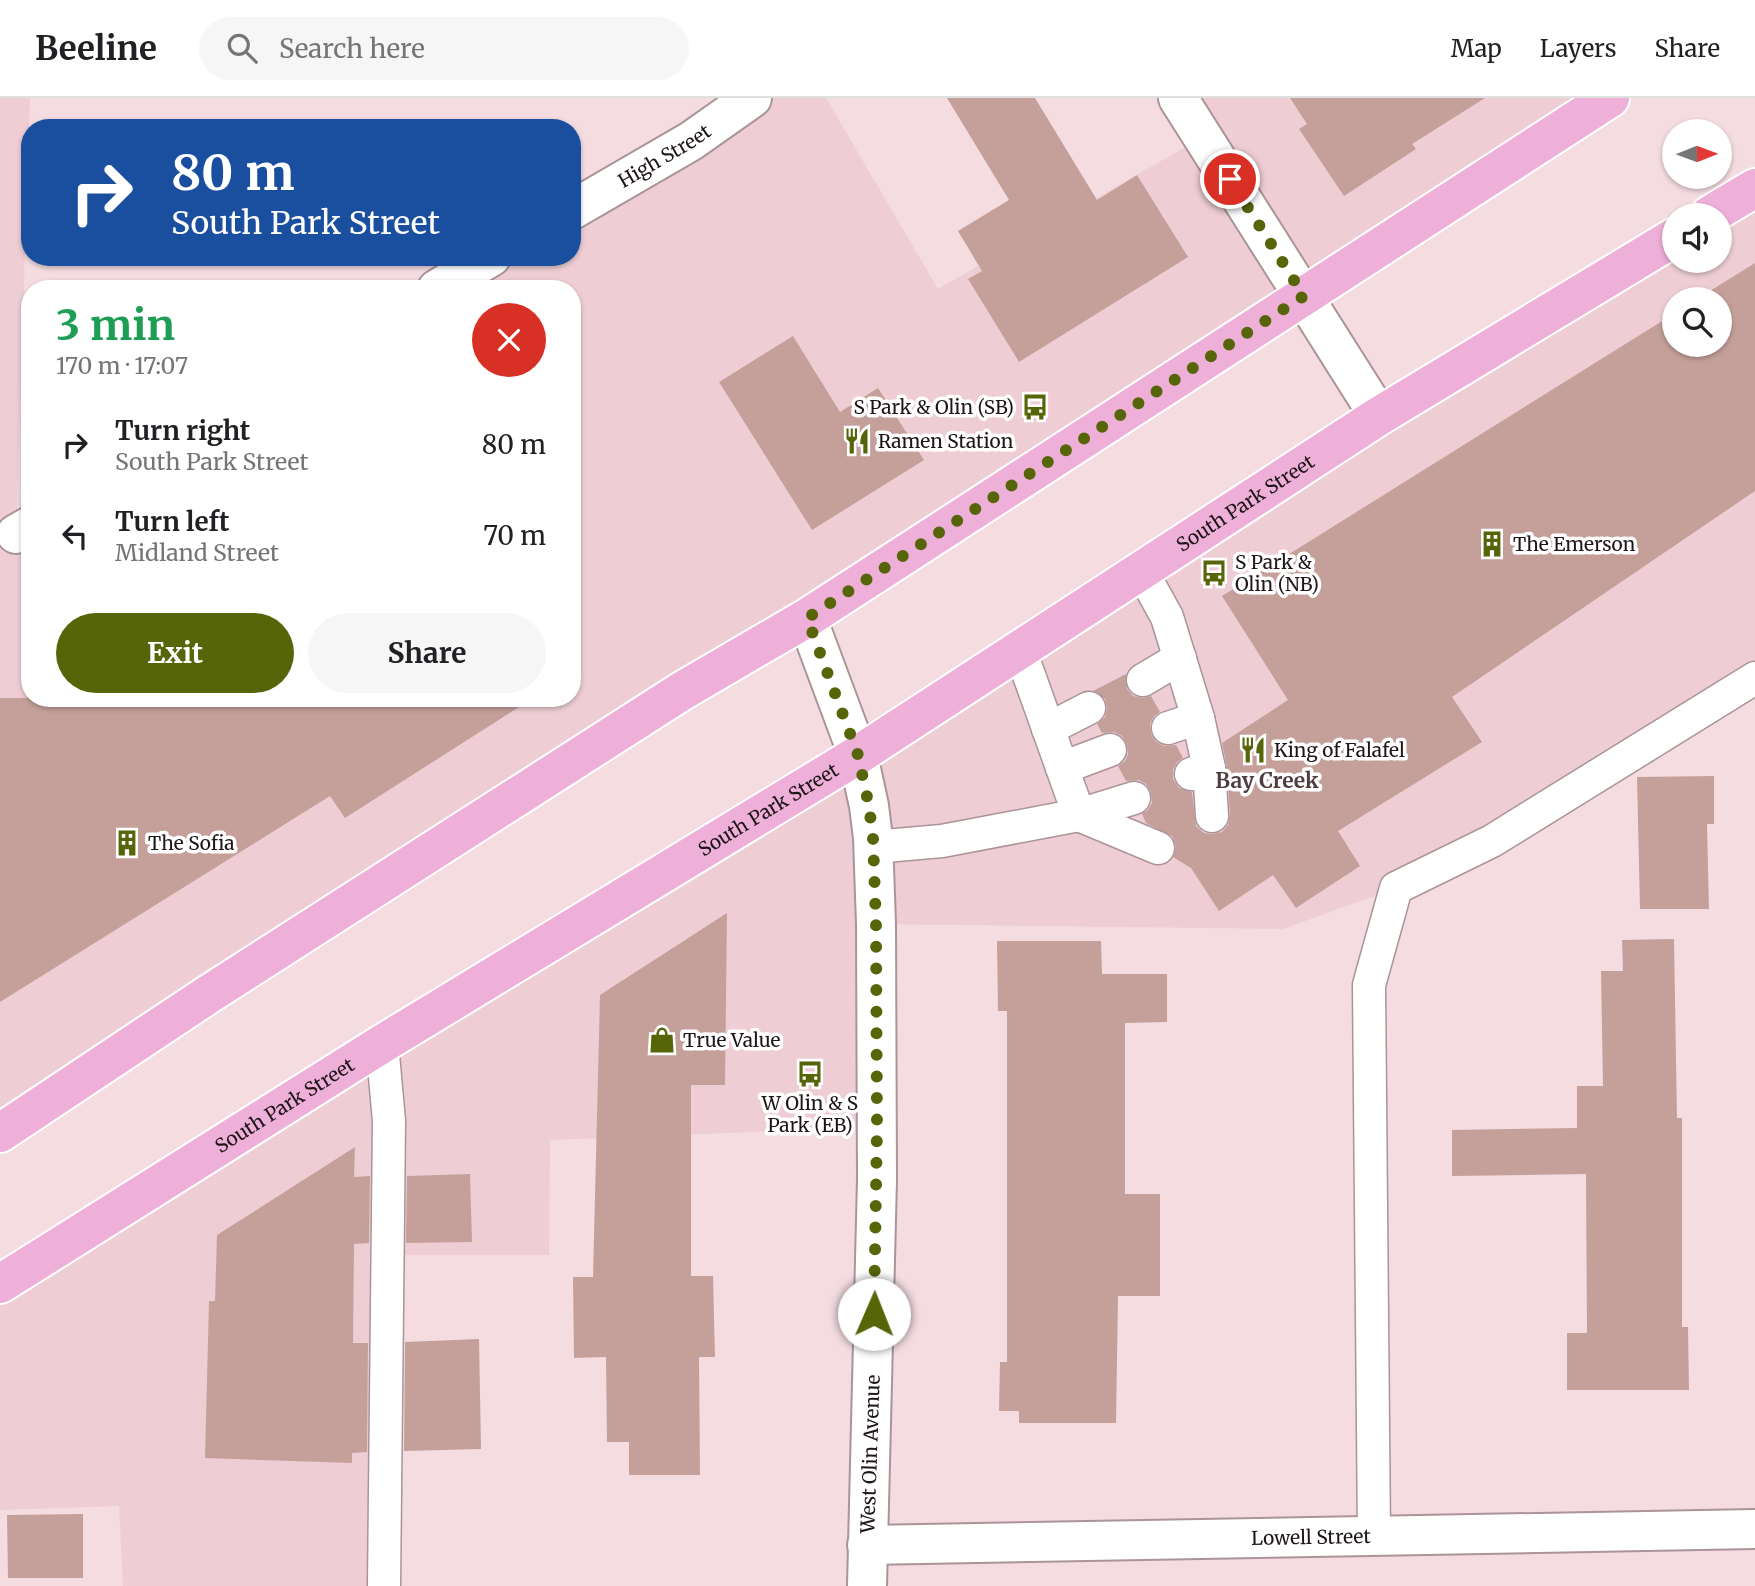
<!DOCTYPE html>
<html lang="en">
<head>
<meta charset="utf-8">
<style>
	body { margin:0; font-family:Merriweather,serif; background:#f6f6f6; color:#202124; height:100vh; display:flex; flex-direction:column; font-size:26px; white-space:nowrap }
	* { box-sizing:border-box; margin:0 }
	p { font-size:23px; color:#757577 }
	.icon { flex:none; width:38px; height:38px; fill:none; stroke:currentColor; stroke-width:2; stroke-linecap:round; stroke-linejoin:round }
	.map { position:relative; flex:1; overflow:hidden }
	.sheet { position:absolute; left:21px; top:182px; width:560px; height:427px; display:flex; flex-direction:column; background:#fff; border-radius:28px; box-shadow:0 2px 5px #0004 }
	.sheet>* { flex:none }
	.banner { position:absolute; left:21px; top:21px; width:560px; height:147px; border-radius:28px; box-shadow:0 2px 5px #0004; background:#1a4fa0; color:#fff; overflow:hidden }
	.needle { width:46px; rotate:89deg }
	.fabs { position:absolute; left:1662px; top:21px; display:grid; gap:14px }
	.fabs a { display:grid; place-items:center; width:70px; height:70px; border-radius:50%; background:#fff; box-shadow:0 2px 5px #0004; font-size:35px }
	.pin { position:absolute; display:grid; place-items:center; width:60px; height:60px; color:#fff; margin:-30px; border:4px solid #fff; border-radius:50%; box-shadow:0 2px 7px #0007 }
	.me { position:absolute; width:77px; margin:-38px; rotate:1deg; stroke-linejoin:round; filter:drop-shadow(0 0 5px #0008) }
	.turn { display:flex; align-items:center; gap:24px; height:147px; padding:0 35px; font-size:32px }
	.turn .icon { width:91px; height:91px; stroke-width:2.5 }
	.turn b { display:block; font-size:49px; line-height:60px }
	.round { display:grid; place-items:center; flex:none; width:74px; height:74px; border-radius:37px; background:#f6f6f6 }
	.overview { display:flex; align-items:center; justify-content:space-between; height:119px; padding:0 35px }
	h1 { font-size:42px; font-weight:700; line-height:52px; color:#1e9e55 }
	.button { display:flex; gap:14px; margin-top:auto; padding:14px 35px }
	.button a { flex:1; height:80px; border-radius:42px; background:#576509; color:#fff; font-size:28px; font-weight:700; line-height:80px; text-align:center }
	.button a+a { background:#f6f6f6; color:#202124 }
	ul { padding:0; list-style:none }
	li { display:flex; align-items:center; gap:21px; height:91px; padding:0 35px }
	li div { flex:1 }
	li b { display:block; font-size:26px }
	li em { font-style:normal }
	header { display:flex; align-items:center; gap:42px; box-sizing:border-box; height:98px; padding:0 35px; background:#fff; border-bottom:2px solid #e0e0e0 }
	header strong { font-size:33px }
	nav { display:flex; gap:38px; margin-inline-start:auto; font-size:24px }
	.search { width:490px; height:63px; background:#f6f6f6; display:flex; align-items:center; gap:18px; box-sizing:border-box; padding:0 24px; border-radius:38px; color:#757577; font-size:26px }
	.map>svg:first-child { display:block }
	.built { fill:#eeced4; fill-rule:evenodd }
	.building { fill:#c5a09a }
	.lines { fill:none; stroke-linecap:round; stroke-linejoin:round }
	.service-casing { stroke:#aa9498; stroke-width:35 }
	.minor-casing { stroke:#aa9498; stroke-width:42 }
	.tertiary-casing { stroke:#aa9498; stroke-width:42 }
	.primary-casing { stroke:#fff; stroke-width:42 }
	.service { stroke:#fff; stroke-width:32 }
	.minor { stroke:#fff; stroke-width:38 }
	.tertiary { stroke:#fff; stroke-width:38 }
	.primary { stroke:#eeafd8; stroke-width:38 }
	.route { stroke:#576509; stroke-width:12; stroke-dasharray:0 21.6 }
	.labels { text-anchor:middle; stroke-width:7; stroke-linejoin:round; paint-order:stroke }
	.street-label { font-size:19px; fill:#1d1517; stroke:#fff }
	.poi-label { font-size:19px; fill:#1d1517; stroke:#fff; text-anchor:start }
	.neighbourhood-label { font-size:21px; font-weight:bold; fill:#503d41; stroke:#fff }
</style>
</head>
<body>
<header>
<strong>Beeline</strong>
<div class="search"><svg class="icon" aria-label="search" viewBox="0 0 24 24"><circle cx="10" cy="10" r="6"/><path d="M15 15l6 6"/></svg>Search here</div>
<nav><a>Map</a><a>Layers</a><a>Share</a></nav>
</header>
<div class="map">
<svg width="1755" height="1488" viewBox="0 0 1755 1488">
	<rect width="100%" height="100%" fill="#f4dce1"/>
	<g class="built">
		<path d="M0,0H30L16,435L30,428V600H572V191H437L491,159H572V112L752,0H826L938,191L1203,39L1178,0H1623L0,1036Z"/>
		<path d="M1755,90V580L1396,790L1283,831L876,826L877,1029L550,1042L549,1157H388L384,1488H123L119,1408L0,1412V1186L1675,139V163H1720V117ZM1675,201H1720V247H1675Z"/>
	</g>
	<g class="building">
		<path d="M947,0H1035L1097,102L1137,77L1188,159L1019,264L968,181L982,173L958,133L1009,102Z"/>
		<path d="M1290,0H1485L1412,46L1416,51L1344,98L1299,31L1307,26Z"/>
		<path d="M1755,165V393L1452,599L1482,644L1338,733L1360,768L1296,810L1273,777L1219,813L1191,770L1173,759L1176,748L1172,738L1146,725L1142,716L1148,712L1152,705L1151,694L1146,686L1139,682L1126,683L1118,668L1125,663L1128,656L1127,646L1122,638L1114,634L1102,635L1097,626L1105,619L1107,610L1105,601L1093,593L1126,576L1127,591L1133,598L1143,600L1151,598L1160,614L1154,618L1150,626L1151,636L1156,644L1164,648L1176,647L1183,660L1177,664L1173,672V681L1179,690L1192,694L1196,728L1204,735L1212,736L1222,734L1228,727L1230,717L1227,669L1222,645L1288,602L1222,498L1675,215V247H1720V201H1697Z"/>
		<path d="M793,238L840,314L878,290L924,362L812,432L719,284Z"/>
		<path d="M0,600H533L345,720L330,698L0,904Z"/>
		<path d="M1714,678V726H1707L1709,811H1640L1637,679Z"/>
		<path d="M727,815L725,987H691V1178H713L715,1259H699L700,1377H629V1344H607L606,1259L574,1260L573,1179H593L600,897Z"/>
		<path d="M1674,841L1677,1020H1682V1229H1688L1689,1292H1567V1235H1587L1586,1076L1452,1078V1032L1577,1030V988H1603L1601,873H1623L1622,842Z"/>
		<path d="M997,843H1101L1102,876H1167V924L1125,925V1096H1160V1198H1118L1116,1325H1019V1313H999L1000,1264H1007V913H998Z"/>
		<path d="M355,1049L354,1079L370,1078L369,1145L354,1146L353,1245H368L367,1354L352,1355V1365L205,1360L209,1203H215L217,1137Z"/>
		<path d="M470,1076L472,1144L406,1145L407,1078Z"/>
		<path d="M479,1241L481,1351L404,1353L405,1244Z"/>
		<path d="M83,1416V1480H8L7,1417Z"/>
	</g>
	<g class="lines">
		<g class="service-casing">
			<g id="service">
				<path d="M1141,472L1167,519L1198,620L1209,670L1191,676"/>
				<path d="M1143,582L1180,560"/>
				<path d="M1168,630L1198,620"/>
				<path d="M1048,631L1089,610"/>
				<path d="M1062,670L1110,652"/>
				<path d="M1209,670L1212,718"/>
				<path d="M1079,717L1158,750"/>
				<path d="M1079,717L1134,700"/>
				<path d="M873,749L942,743L1079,717L1020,552"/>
				<path d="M382,946L389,1023L384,1488"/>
				<path d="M1374,1438L1369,887L1396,790L1492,743L1755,580"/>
			</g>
		</g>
		<g class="minor-casing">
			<g id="minor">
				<path d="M1178,0L1379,318"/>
				<path id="s1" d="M572,112L691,43L752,0"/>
				<path d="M437,191L491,159"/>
				<path d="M16,436L30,428"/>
				<path id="s2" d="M867,1447L1755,1431"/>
			</g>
		</g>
		<g class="tertiary-casing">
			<path id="tertiary" d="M807,520L858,657L869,708L873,740L876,826L877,1081L867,1488"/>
		</g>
		<g class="primary-casing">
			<g id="primary">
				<path d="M1710,117L1755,90"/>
				<path d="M0,1035L209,896L682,593L807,520L1610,0"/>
				<path id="s3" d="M0,1186L382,946L858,657L1379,318L1675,139"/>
			</g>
		</g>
		<use href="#service" class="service"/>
		<use href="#minor" class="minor"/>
		<use href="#tertiary" class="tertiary"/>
		<use href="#primary" class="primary"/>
	</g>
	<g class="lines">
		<path class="route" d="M874,1216L877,1029L876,826L873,740L869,708L858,657L807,520L1304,198L1230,81"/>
	</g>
	<defs>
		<g id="bus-bare" transform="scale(2.1)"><path d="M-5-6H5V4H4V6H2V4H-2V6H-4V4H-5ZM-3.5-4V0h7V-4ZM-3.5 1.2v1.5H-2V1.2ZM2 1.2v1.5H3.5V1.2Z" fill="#576509" stroke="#fff" stroke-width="2.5" paint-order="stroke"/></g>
		<g id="restaurant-bare" transform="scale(2.1)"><path d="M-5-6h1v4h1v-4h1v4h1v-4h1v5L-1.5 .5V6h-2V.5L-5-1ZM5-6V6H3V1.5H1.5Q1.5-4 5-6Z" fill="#576509" stroke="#fff" stroke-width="2.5" paint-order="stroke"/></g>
		<g id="building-bare" transform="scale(2.1)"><path d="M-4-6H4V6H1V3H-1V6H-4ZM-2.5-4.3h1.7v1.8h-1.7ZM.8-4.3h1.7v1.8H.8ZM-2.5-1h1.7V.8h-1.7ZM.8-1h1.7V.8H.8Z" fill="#576509" stroke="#fff" stroke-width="2.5" paint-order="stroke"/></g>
		<g id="shop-bare" transform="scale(2.1)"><path d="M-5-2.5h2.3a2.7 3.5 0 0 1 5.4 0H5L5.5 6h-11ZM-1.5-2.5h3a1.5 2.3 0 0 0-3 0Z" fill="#576509" stroke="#fff" stroke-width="2.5" paint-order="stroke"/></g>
	</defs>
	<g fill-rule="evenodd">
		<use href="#bus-bare" x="1035" y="309"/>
		<use href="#restaurant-bare" x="857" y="343"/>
		<use href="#building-bare" x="1492" y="446"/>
		<use href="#bus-bare" x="1214" y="475"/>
		<use href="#restaurant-bare" x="1253" y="652"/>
		<use href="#building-bare" x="127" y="745"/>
		<use href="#shop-bare" x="662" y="942"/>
		<use href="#bus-bare" x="810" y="976"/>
	</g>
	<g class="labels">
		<g class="street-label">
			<text dy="7" stroke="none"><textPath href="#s1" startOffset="107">High Street</textPath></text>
			<text dy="7" stroke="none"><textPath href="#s3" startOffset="1470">South Park Street</textPath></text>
			<text dy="7" stroke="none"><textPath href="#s3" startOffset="903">South Park Street</textPath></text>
			<text dy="7" stroke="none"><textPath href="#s3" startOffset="336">South Park Street</textPath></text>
			<text transform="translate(870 1356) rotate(-88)" y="7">West Olin Avenue</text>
			<text dy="7" stroke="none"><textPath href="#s2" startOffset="444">Lowell Street</textPath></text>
		</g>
		<g class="poi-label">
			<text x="1014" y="316" text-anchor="end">S Park &amp; Olin (SB)</text>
			<text x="878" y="350">Ramen Station</text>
			<text x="1513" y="453">The Emerson</text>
			<text x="1235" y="471">S Park &amp;<tspan x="1235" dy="22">Olin (NB)</tspan></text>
			<text x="1274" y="659">King of Falafel</text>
			<text x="148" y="752">The Sofia</text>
			<text x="683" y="949">True Value</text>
			<text x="810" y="1012" text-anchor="middle">W Olin &amp; S<tspan x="810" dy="22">Park (EB)</tspan></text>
		</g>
		<g class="neighbourhood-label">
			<text x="1267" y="690">Bay Creek</text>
		</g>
	</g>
</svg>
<div class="fabs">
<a><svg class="needle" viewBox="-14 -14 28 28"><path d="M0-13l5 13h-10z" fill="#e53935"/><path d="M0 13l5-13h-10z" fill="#757577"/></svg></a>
<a><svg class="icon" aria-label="sound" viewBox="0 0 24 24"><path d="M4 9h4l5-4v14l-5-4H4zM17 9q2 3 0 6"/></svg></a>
<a><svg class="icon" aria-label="search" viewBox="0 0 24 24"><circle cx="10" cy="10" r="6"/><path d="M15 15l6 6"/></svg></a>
</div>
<div class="pin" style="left:1230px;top:81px;background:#d93025"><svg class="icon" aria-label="arrive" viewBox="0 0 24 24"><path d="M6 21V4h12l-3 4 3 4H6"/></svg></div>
<svg class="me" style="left:874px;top:1216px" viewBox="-20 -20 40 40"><circle r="19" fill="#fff"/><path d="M0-13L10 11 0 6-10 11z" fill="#576509"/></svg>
<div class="banner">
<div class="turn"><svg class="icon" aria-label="right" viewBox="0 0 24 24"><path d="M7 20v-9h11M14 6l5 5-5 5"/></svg><div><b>80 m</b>South Park Street</div></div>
</div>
<section class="sheet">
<div class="overview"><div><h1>3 min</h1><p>170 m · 17:07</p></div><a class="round" style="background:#d93025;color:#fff"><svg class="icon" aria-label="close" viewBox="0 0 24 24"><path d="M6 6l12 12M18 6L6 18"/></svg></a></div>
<ul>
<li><svg class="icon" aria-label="right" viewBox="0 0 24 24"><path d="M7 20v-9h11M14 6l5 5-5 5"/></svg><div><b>Turn right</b><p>South Park Street</p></div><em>80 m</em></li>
<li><svg class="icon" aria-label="left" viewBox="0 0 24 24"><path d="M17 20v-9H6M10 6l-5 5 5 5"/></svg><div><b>Turn left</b><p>Midland Street</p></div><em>70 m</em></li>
</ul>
<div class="button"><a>Exit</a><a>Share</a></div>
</section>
</div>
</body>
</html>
